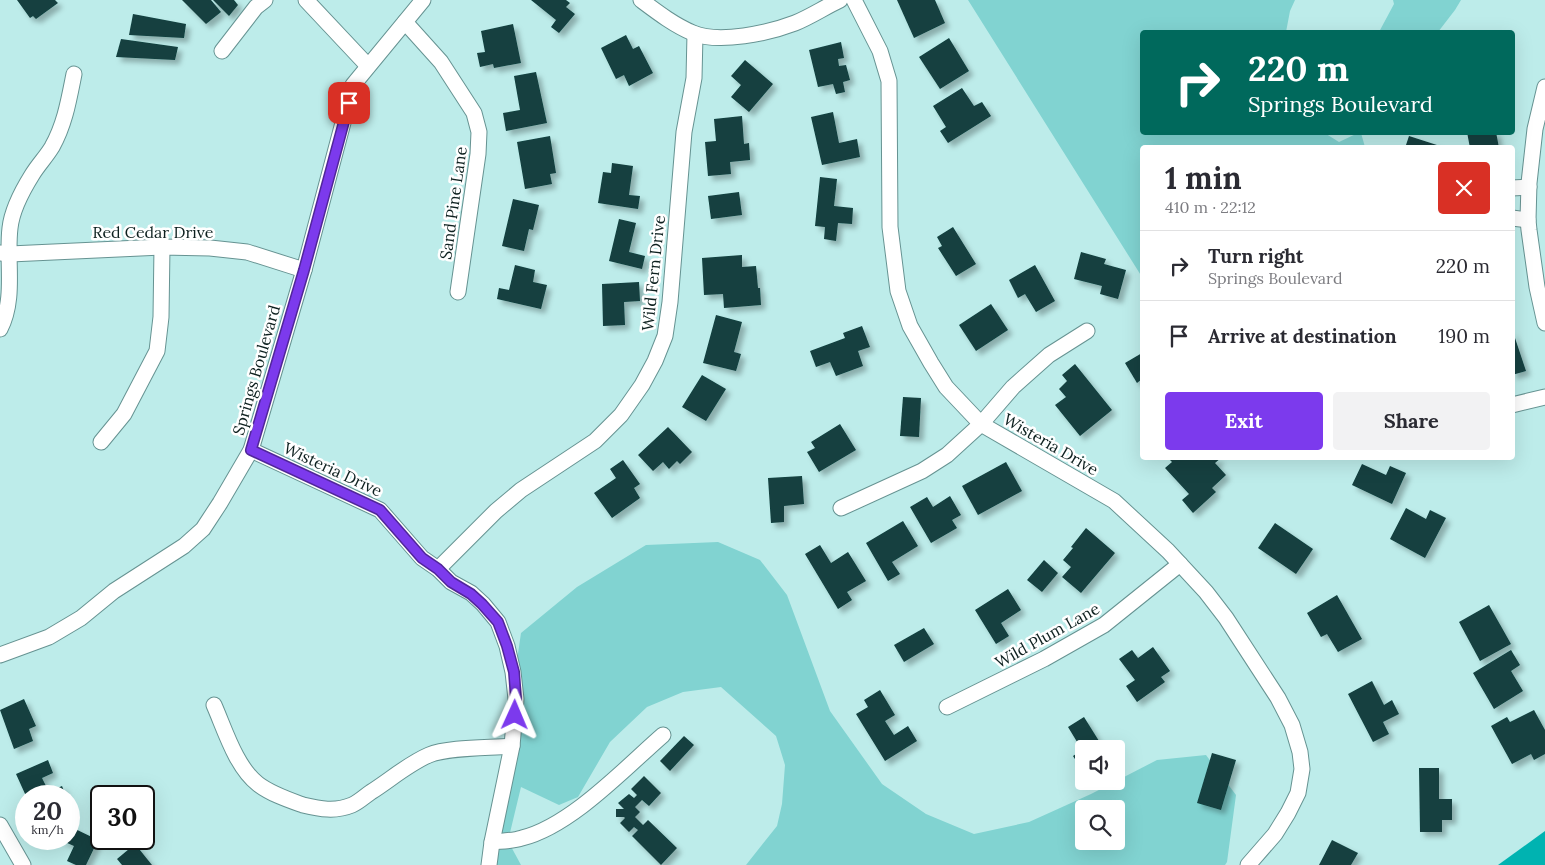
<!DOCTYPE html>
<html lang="en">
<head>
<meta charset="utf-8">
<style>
	body { margin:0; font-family:Lora,serif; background:#f2f2f3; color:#2b2b33; height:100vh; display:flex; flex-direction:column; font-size:19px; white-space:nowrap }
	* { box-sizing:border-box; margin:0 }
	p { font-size:16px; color:#7c7c81 }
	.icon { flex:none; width:28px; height:28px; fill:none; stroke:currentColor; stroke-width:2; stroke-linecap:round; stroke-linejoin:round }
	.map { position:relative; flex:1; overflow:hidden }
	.details { position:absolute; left:1140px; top:145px; width:375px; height:315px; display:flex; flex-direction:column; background:#fff; border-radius:5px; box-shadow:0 5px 20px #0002 }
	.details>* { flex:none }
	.top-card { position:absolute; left:1140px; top:30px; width:375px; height:105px; border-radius:5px; box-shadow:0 5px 20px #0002; background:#00695c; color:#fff; overflow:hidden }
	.buttons { position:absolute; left:1075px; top:740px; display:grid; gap:10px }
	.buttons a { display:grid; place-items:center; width:50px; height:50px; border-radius:5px; background:#fff; box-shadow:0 5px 20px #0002; font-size:25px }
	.speed { position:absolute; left:15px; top:785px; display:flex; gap:10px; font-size:25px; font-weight:700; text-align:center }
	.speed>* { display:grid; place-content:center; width:65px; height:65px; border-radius:50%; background:#fff; box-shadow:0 5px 20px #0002; line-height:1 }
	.speed small { font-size:12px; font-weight:400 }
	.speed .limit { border:2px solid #111; border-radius:8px; background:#fff; color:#111 }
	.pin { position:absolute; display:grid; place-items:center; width:42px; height:42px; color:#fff; margin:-21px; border-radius:10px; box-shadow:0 2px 8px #0006 }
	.me { position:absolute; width:55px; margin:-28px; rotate:1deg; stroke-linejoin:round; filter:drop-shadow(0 0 4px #0008) }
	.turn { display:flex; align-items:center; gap:18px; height:105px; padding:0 25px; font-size:22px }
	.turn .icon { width:65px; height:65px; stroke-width:2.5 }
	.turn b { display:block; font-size:35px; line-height:42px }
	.round { display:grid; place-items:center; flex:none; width:52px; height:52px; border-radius:5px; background:#f2f2f3 }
	.head { display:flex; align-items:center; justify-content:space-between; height:85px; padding:0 25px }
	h1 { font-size:30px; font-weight:800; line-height:38px }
	.cta { display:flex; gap:10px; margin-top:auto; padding:10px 25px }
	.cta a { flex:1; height:58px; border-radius:5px; background:#7c3aed; color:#fff; font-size:20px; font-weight:800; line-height:58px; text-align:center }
	.cta a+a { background:#f2f2f3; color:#2b2b33 }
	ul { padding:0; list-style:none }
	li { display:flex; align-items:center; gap:15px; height:70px; padding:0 25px; border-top:1px solid #e1e1e2 }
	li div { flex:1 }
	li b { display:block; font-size:19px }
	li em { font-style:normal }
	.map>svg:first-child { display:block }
	.green { fill:#81d3d1; fill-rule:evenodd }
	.water { fill:#00b3b1 }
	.building { fill:#12403f; filter:url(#shadow) }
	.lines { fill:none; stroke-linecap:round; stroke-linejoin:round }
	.street-casing { stroke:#669392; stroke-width:17 }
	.street { stroke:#fff; stroke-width:15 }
	.route-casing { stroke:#51269a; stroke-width:12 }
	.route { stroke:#7c3aed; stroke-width:9 }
	.labels { text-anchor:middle; stroke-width:5; stroke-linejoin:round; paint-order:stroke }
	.street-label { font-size:16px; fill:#0d201f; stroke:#fff }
</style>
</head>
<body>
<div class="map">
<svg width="1545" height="865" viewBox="0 0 1545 865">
	<defs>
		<filter id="shadow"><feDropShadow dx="4.5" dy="4.5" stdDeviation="2.5" flood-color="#0004"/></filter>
	</defs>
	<rect width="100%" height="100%" fill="#bdecea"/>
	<g class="green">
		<path d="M968,0H1295L1290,11L1286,32H1142V132H1323L1339,142L1358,133H1361L1365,147L1142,148V277Z"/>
		<path d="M1393,0H1461L1455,10L1438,32H1379L1394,4Z"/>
		<path d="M718,542L760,560L787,595L830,711L882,784L926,814L974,834L1029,822L1091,794L1157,760L1206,755L1236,795L1227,862L1225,865H746L777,826L782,804L785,765L776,736L721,687L683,692L647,707L610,742L578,797L559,805L521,787L508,841L521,865H487L521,633L577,587L646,545ZM1084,809H1116V841H1084Z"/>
	</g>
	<path class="water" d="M1545,831V865H1498Z"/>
	<g class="building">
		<path d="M17,0H55L58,3L36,19L33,16L30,18Z"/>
		<path d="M182,0H211L221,12L206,24Z"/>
		<path d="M213,0H234L238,5L229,16Z"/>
		<path d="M531,0H566L570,3L566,7L575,14L559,33L551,27L556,20Z"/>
		<path d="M897,0H935L945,23L914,38Z"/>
		<path d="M133,14L186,24L184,38L129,35Z"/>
		<path d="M513,24L521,63L494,68L493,64L480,67L477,53L485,52L481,31Z"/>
		<path d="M626,35L633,49L639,46L653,73L629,86L624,75L616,79L601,48Z"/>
		<path d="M949,38L969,71L940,89L919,57Z"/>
		<path d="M121,39L178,47L175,60L116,57Z"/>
		<path d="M841,42L844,58L838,59L839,66L846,65L850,80L843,82L845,92L836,94L833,84L818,87L809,50Z"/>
		<path d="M745,60L773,84L749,112L731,97L741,85L731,76Z"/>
		<path d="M536,72L547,123L506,131L503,113L520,110L514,76Z"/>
		<path d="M962,88L974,106L982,102L991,116L948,143L940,131L946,127L933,106Z"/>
		<path d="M833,112L839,143L857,139L860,157L822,165L811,117Z"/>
		<path d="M742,116L744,144L749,143L750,160L730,162L731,174L708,176L705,142L716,141L714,119Z"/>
		<path d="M1467,132H1496L1499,148H1470Z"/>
		<path d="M550,136L556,173L550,174L552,184L525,189L517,142Z"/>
		<path d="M1409,136L1440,146V148H1405Z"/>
		<path d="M612,163L633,166L629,195L640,196L638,209L598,203L603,172L611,173Z"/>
		<path d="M820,177L837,179L834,206L853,208L852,224L838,223L836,241L824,239L825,227L815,226Z"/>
		<path d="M739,192L742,215L711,219L708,196Z"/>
		<path d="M513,199L539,205L533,230L529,229L524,251L502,246Z"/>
		<path d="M619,219L636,223L629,252L645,256L642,269L609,261Z"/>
		<path d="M953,227L976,264L956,276L938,248L942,246L937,237Z"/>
		<path d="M1081,252L1106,259L1104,264L1126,270L1118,299L1100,294L1102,286L1074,279Z"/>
		<path d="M742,255V267L756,266L758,288H760L761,305L724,308L723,294L704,295L702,258Z"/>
		<path d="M515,265L535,270L533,282L547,285L541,309L497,299L499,288L509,290Z"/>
		<path d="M1035,265L1055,301L1036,312L1025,294L1018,298L1009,280Z"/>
		<path d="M639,282L640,301L624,302L625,325L603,326L602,284Z"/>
		<path d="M991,304L1008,330L976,351L959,325Z"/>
		<path d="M716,315L742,322L734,352L741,354L736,371L703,363Z"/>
		<path d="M862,326L870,347L858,351L863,366L836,376L830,362L816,367L810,351L845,338L843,333Z"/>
		<path d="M1512,329L1526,371L1512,375Z"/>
		<path d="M1142,353V379L1137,383L1125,363Z"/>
		<path d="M1075,364L1112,410L1080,436L1055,405L1066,397L1059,389L1067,381L1062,375Z"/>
		<path d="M702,375L726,389L706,421L682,407Z"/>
		<path d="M903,397L921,398L919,437L900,436Z"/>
		<path d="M840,424L856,450L819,472L807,452L815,448L811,442Z"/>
		<path d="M668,427L692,452L680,464L677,461L669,469L663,462L653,471L638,455Z"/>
		<path d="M1168,458H1221L1215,463L1226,475L1212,488L1216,492L1193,513L1182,500L1189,494L1165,468L1172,462Z"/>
		<path d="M623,460L640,484L634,488L640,498L612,518L594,493L616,478L610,469Z"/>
		<path d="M1006,462L1022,491L978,515L962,486Z"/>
		<path d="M1362,464L1386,475L1390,466L1406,473L1392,504L1352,485Z"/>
		<path d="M802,476L804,504L784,506V522L771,523L768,478Z"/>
		<path d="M950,496L961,515L952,520L957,528L931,543L910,507L927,497L933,507Z"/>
		<path d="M1406,508L1426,519L1430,510L1446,518L1425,558L1390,539Z"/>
		<path d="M903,521L918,546L892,562L900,574L888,581L866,543Z"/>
		<path d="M1275,523L1313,549L1296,574L1258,548Z"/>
		<path d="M1086,528L1115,553L1081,593L1062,577L1071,567L1063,560L1073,548L1071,547Z"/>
		<path d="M820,545L831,563L848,552L866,581L847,592L852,600L838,609L805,554Z"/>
		<path d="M1044,560L1058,573L1042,592L1027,580Z"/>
		<path d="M1008,589L1021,610L1001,623L1009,636L996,644L975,610Z"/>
		<path d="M1337,595L1362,639L1338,652L1327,634L1321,637L1307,613Z"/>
		<path d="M1489,605L1511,644L1480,661L1459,622Z"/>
		<path d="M924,628L934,644L904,662L894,645Z"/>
		<path d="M1153,647L1170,671L1161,677L1165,682L1137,702L1126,686L1135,680L1119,659L1132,650L1138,658Z"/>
		<path d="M1511,650L1520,665L1511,671L1523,691L1494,709L1473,673Z"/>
		<path d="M1372,681L1384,705L1392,700L1399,714L1383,722L1389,734L1373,742L1348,694Z"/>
		<path d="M880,690L895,715L885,721L894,735L908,726L917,741L885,761L856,714L868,707L864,700Z"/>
		<path d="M24,699L36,726L29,729L33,741L14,749L0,710Z"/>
		<path d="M1534,710L1545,730V754L1534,760L1531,754L1512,764L1491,726L1507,717L1510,722Z"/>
		<path d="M1084,717L1104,749H1084V773L1073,756L1082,750L1068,727Z"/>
		<path d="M684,736L694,745L670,771L660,761Z"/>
		<path d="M1212,753L1236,760L1221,810L1197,803Z"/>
		<path d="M48,760L53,773L42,778L49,792L62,786L66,796H26L16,774Z"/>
		<path d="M1419,768H1439V799H1452V820H1442V832H1420Z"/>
		<path d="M644,776L661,793L649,806L642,800L635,807L640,812L635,817L643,825L648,820L677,848L661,865L632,836L638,830L634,827L629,832L620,823L625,818L624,817H616V809H624L618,803L629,794L634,798L637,795L631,789Z"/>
		<path d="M69,826L98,840L86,865H76L67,861L74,846L58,839H69Z"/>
		<path d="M1332,840L1358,853L1351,865H1319Z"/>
		<path d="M135,844L152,865H122L117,859Z"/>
	</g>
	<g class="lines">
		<g class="street-casing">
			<g id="street">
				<path d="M306,0L368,66"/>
				<path d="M641,0C657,12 674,25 693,33C719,44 769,33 795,23C810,17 825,7 840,0"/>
				<path d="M854,0L880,51L889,81L890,227L898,291L910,326L931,363L946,387L981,424L1114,501L1168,551L1206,592L1226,618L1278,698L1292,725L1300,752L1302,769L1298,793L1288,813L1275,834L1248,865"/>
				<path d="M405,22L441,62L474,113L479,132L478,154L458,292"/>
				<path d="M222,51L256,7L265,0"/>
				<path d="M1545,87L1535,129L1529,183L1528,220L1529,230L1537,287L1545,323"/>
				<path d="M1512,188L1529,187"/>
				<path d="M1512,218L1528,220"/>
				<path d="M0,253L10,254L162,247L210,248L247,252L304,270"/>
				<path d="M0,329C16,298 6,261 10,228C12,209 22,191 32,175C38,165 46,157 52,147C65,124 69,99 74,74"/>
				<path d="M1512,405L1545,397"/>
				<path d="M101,442L124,414L157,351L161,317L162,247"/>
				<path d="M251,450L380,510L422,558L438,569L451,582L471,593L483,604L498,622L507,646L513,672L516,699L512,746L492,842L489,865"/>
				<path d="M841,508L922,471L947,455L981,424L1013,387L1049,355L1087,331"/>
				<path d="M438,569L496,511L521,490L595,441L621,415L642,385L655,361L665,336L670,302L684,132L694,78L695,34"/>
				<path d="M0,655L49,637L81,618L114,591L184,546L203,529L220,503L251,450L304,270L353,85L423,0"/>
				<path d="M214,705C225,730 236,767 258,784C271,794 289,800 303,805C320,809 335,812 352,805C359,802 365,796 371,792C390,780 408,764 429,755C448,747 490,748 512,746"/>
				<path d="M947,707L1044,659L1104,625L1180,564"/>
				<path d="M0,825L23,865"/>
				<path d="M492,842C502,841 513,841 522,838C571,826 625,768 663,735"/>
			</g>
		</g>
		<use href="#street" class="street"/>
	</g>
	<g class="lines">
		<g class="route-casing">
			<path id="route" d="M349,103L304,270L251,450L380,510L422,558L438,569L451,582L471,594L482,604L498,622L507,646L514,672L516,699L515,715"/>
		</g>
		<use href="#route" class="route"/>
	</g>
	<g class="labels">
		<g class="street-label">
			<text transform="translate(453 203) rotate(-82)" y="6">Sand Pine Lane</text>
			<text x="153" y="238">Red Cedar Drive</text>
			<text transform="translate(653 273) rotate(-84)" y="6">Wild Fern Drive</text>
			<text transform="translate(256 370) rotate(-74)" y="6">Springs Boulevard</text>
			<text transform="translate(1051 444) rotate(30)" y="6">Wisteria Drive</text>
			<text transform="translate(333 469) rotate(25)" y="6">Wisteria Drive</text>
			<text transform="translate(1047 635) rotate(-29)" y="6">Wild Plum Lane</text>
		</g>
	</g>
</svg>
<div class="buttons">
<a><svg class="icon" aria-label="sound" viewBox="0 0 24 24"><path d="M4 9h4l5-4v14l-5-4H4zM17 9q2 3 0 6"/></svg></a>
<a><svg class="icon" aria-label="search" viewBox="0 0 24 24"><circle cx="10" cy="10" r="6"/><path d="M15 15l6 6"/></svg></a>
</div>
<div class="speed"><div>20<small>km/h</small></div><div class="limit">30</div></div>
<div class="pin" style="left:349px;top:103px;background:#d93025"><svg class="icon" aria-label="arrive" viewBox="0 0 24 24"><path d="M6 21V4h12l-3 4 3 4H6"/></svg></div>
<svg class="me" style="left:515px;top:715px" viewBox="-20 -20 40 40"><path d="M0-17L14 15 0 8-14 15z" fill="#7c3aed" stroke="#fff" stroke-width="4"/></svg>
<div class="top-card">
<div class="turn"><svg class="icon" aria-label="right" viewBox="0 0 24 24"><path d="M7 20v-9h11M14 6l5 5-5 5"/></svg><div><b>220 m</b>Springs Boulevard</div></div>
</div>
<section class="details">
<div class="head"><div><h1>1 min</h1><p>410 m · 22:12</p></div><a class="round" style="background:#d93025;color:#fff"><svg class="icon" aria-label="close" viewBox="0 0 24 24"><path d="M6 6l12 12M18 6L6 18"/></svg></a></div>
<ul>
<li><svg class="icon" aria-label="right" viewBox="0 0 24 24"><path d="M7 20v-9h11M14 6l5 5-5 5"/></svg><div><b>Turn right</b><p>Springs Boulevard</p></div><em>220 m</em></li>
<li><svg class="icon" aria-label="arrive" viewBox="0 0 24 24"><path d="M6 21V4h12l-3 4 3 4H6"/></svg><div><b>Arrive at destination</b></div><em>190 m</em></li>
</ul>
<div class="cta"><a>Exit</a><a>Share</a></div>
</section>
</div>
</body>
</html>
